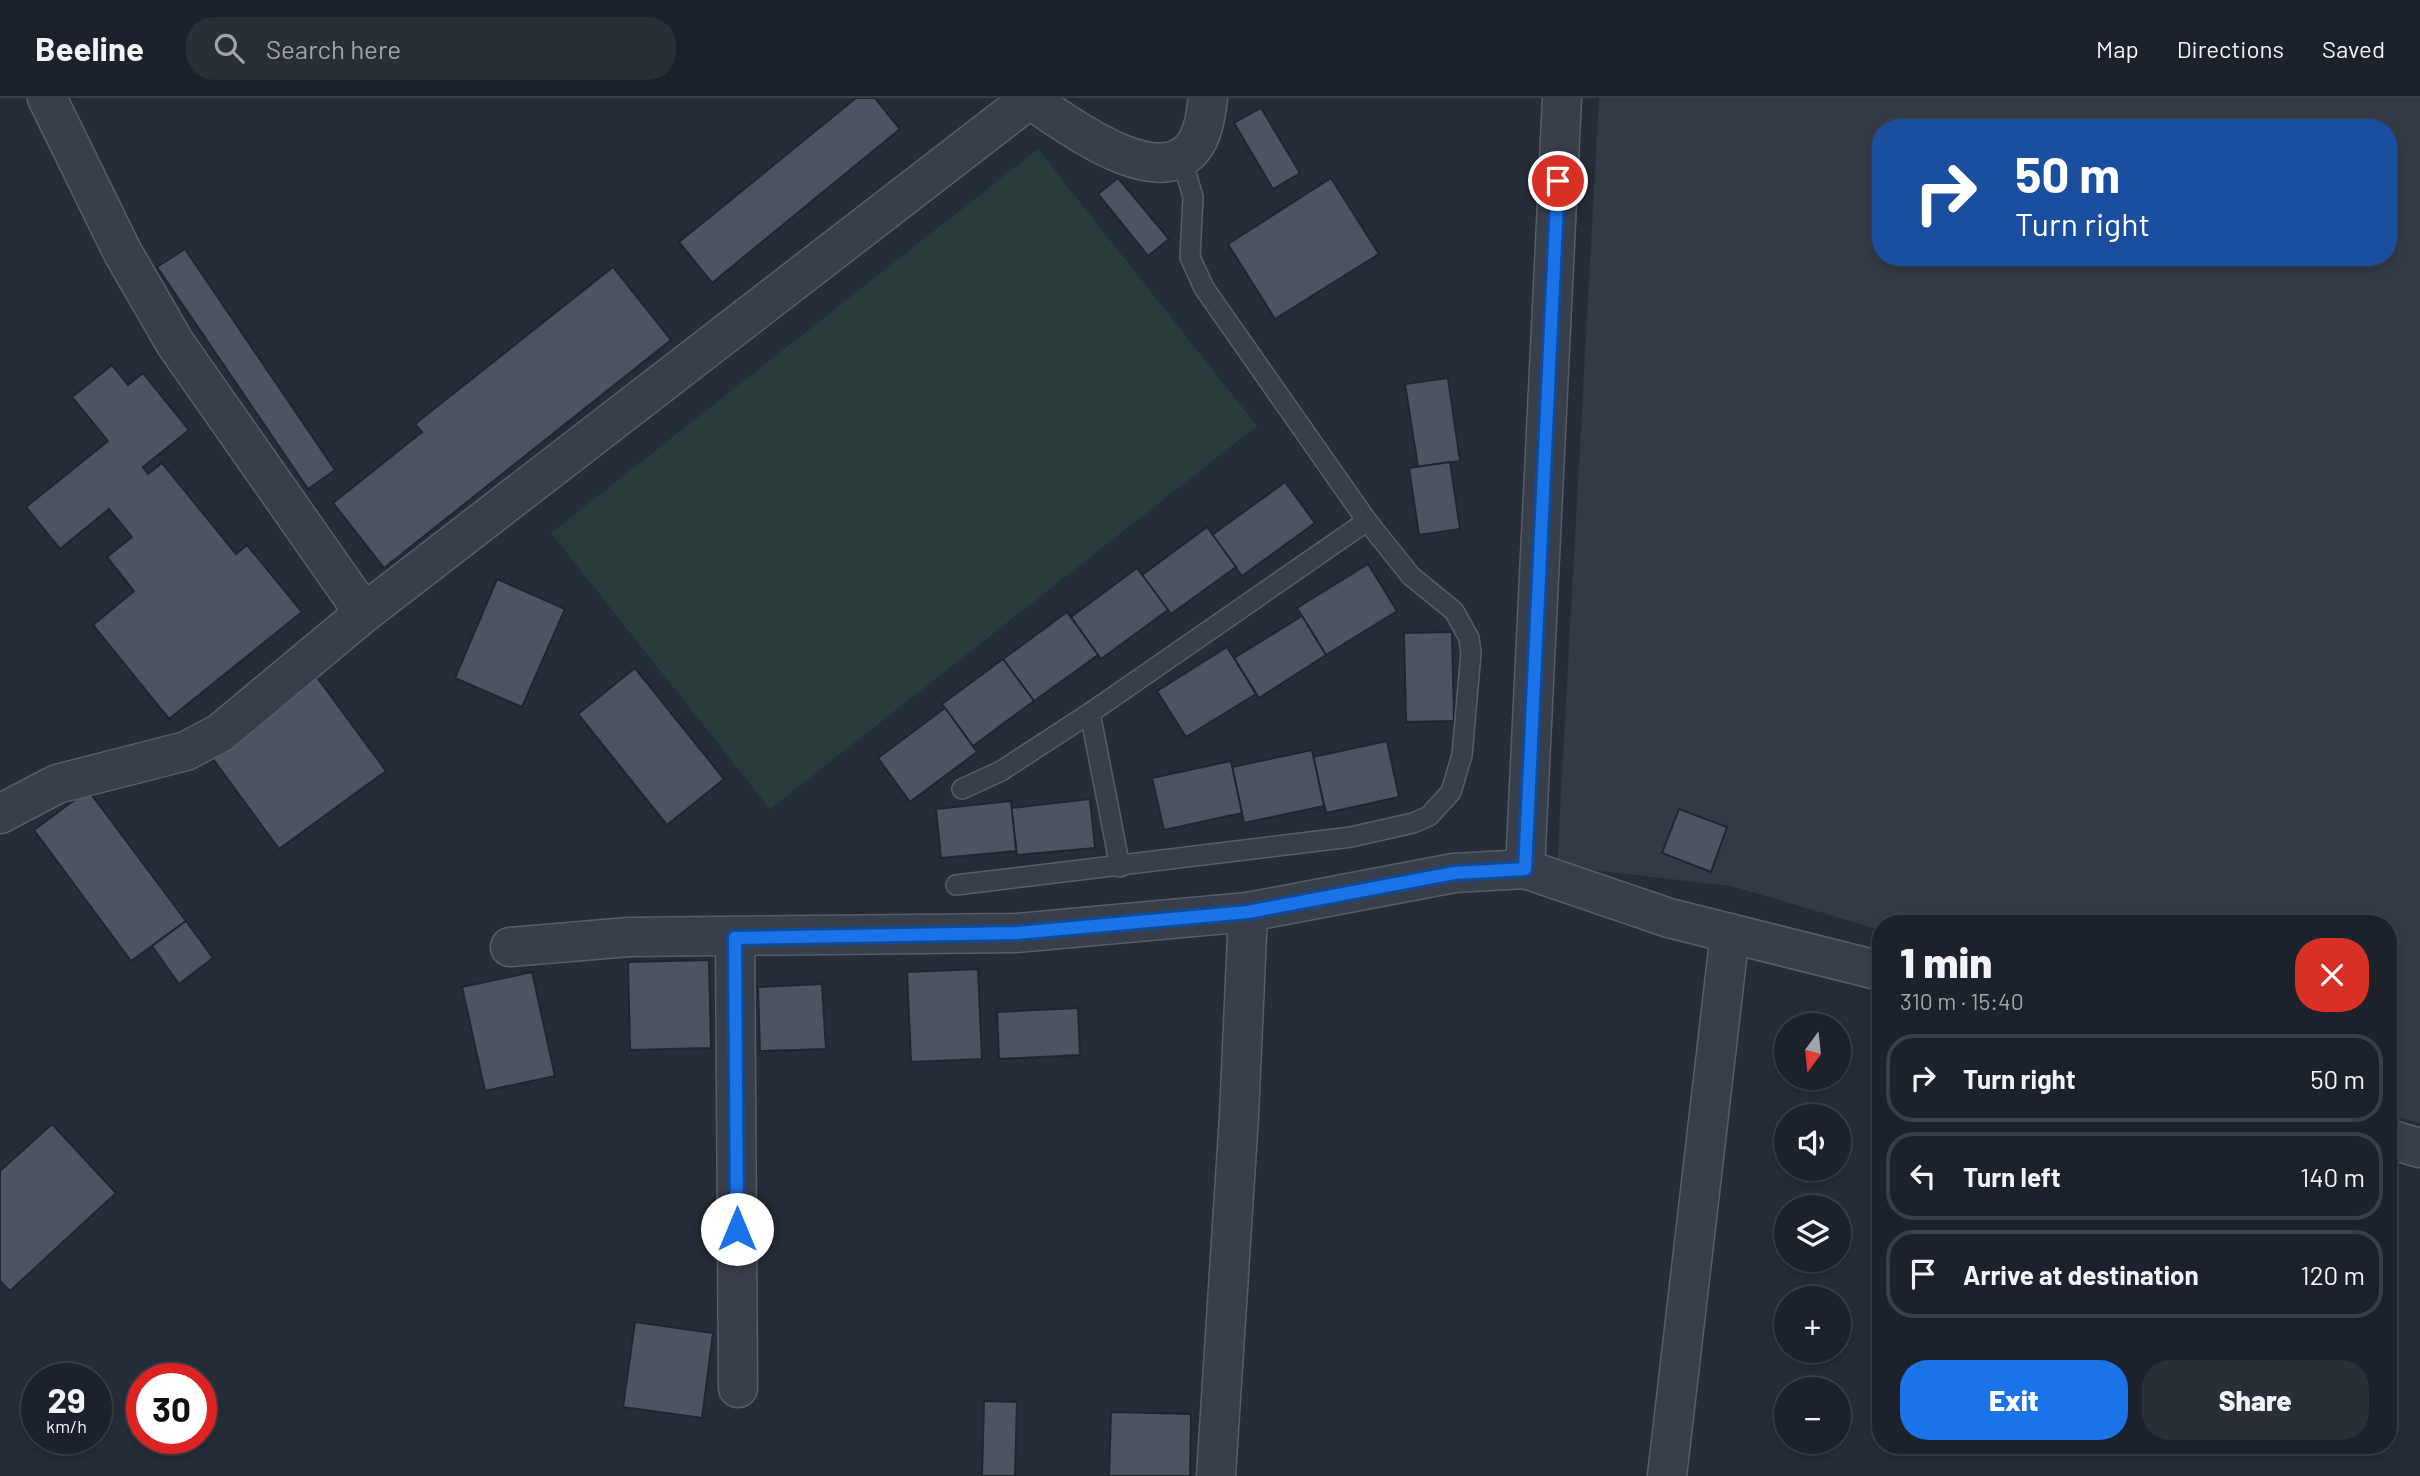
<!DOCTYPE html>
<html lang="en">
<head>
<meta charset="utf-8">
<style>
	body { margin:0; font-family:Barlow,sans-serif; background:#292f37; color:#f1f3f6; height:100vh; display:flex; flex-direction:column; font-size:26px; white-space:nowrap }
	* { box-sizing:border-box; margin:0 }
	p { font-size:23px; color:#a0a4a9 }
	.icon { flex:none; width:38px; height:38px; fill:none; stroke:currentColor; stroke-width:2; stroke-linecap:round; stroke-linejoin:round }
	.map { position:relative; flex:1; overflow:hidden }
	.drawer { position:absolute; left:1872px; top:817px; width:525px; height:539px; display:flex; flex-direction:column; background:#1c222b; border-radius:28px; box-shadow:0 4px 10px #0003,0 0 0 2px #3a3f47 }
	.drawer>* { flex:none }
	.top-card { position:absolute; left:1872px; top:21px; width:525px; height:147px; border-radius:28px; box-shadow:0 4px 10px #0003,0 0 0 2px #3a3f47; background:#1a4fa0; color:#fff; overflow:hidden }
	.needle { width:46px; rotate:195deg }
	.tools { position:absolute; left:1774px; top:915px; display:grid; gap:14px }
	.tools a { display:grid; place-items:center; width:77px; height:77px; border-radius:50%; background:#1c222b; box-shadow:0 4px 10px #0003,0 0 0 2px #3a3f47; font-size:35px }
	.speed { position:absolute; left:21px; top:1265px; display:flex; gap:14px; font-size:35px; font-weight:700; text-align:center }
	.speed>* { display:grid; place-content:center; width:91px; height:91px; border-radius:50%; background:#1c222b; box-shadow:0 4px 10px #0003,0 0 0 2px #3a3f47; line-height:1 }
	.speed small { font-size:18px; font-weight:400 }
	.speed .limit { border:10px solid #d22; background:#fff; color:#111 }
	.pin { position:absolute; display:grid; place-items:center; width:60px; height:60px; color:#fff; margin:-30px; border:4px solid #fff; border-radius:50%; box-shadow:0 2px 7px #0007 }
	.me { position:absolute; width:77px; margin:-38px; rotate:0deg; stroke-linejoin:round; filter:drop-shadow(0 0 5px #0008) }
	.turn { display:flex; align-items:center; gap:24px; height:147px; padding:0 28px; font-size:32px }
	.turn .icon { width:91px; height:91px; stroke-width:2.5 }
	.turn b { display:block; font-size:49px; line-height:60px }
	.round { display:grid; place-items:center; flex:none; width:74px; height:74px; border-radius:28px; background:#292f37 }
	.overview { display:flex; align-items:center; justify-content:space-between; height:119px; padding:0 28px }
	h1 { font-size:42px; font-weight:800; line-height:52px }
	.action { display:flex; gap:14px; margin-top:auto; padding:14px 28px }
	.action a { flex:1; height:80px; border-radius:28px; background:#1a73e8; color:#fff; font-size:28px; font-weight:800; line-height:80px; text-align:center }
	.action a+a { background:#292f37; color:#f1f3f6 }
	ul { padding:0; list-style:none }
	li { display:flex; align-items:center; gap:21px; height:88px; margin:0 14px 10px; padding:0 14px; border:4px solid #3a3f47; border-radius:28px }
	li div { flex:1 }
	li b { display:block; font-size:26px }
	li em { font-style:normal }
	header { display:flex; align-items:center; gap:42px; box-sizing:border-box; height:98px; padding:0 35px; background:#1c222b; border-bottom:2px solid #3a3f47 }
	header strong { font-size:33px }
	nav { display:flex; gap:38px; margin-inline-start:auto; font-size:24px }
	.search { width:490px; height:63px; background:#292f37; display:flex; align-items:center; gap:18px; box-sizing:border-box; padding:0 24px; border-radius:28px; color:#a0a4a9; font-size:26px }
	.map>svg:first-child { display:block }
	.airport { fill:#333a46; fill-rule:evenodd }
	.green { fill:#2a3b3c }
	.building { fill:#4c5463; stroke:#202631; stroke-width:2 }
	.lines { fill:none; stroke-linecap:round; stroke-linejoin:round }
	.service-casing { stroke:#575d68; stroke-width:22 }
	.minor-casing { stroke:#575d68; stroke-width:41 }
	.service { stroke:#393f4a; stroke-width:19 }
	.minor { stroke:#393f4a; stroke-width:38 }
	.route-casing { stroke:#114b97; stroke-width:18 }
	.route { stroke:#1a73e8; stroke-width:12 }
</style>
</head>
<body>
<header>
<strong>Beeline</strong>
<div class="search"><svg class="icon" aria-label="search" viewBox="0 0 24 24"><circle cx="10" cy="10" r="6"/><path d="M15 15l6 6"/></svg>Search here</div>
<nav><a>Map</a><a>Directions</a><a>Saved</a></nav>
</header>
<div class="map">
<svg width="2420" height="1378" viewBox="0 0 2420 1378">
	<rect width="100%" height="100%" fill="#252d39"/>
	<path class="airport" d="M1599,0H2420V1025L2389,1017V826H1881V832L1731,788L1557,768ZM1881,30H2389V159H1881Z"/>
	<path class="green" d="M1038,51L1257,328L770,711L551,435Z"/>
	<g class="building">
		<path d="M856,0H875L900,31L712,185L679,144Z"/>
		<path d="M1261,10L1300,75L1273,91L1234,25Z"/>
		<path d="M1118,80L1169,141L1148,158L1098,96Z"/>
		<path d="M1331,80L1379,156L1275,221L1228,146Z"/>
		<path d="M185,151L335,372L308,391L157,169Z"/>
		<path d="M613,169L671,242L384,470L333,405L422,334L415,326Z"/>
		<path d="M112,267L128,287L143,275L189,332L143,369L148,376L162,365L236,456L247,447L302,514L169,621L93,527L134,493L107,459L132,439L109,411L60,451L26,409L108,343L72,299Z"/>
		<path d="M1448,280L1460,363L1418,369L1405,286Z"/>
		<path d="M1450,364L1460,431L1419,437L1409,370Z"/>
		<path d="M1285,384L1315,425L1242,478L1212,437Z"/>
		<path d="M1207,429L1236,469L1171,516L1142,477Z"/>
		<path d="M1368,466L1397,513L1326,557L1297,510Z"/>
		<path d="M1137,470L1168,512L1101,561L1071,519Z"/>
		<path d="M497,481L565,511L522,609L455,580Z"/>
		<path d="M1067,514L1098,557L1034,603L1003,561Z"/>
		<path d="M1302,518L1326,557L1259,600L1234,560Z"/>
		<path d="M1452,534L1454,623L1406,624L1404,535Z"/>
		<path d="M1227,549L1256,596L1186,639L1157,593Z"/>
		<path d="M1003,561L1034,603L973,648L942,606Z"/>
		<path d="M635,570L724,681L667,727L578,616Z"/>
		<path d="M316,578L386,673L279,751L210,657Z"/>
		<path d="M945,610L977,654L910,704L878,660Z"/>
		<path d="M1387,643L1399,699L1326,715L1313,659Z"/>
		<path d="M1312,652L1324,708L1244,725L1232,669Z"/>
		<path d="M1231,663L1242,715L1164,732L1152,680Z"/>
		<path d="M88,692L186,823L131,863L34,732Z"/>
		<path d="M1090,701L1095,750L1017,757L1011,710Z"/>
		<path d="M1011,703L1016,753L941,760L936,711Z"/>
		<path d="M1679,711L1727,729L1711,774L1662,755Z"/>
		<path d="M186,823L213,860L179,886L152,848Z"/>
		<path d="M709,862L711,950L630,952L628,864Z"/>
		<path d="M978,871L982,961L911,964L907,874Z"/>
		<path d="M532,874L555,978L485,993L462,889Z"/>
		<path d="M822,886L826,951L760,953L758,889Z"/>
		<path d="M1078,910L1080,957L999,961L997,914Z"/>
		<path d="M52,1026L116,1095L10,1193L0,1183V1073Z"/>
		<path d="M635,1224L713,1235L702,1320L623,1309Z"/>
		<path d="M984,1303L1017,1304L1015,1378H982Z"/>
		<path d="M1111,1314L1191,1316L1190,1378H1109Z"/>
	</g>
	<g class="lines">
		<g class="service-casing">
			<g id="service">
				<path d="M1090,615L1120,769"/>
				<path d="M962,691L1001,673L1090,615L1367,423"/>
				<path d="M956,787L1351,739L1413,725L1429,718L1451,694L1462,657L1471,555L1469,540L1454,513L1411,478L1367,423L1204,190L1190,159L1193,99L1182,61"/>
			</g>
		</g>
		<g class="minor-casing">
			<g id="minor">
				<path d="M47,0L123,155L175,245L364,515"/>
				<path d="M1029,1C1066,25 1160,98 1195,47C1204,33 1206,15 1208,0"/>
				<path d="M0,716L57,686L186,653L220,635L364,515L1031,0"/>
				<path d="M1525,771L1669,820L1881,873"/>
				<path d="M735,840L738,1290"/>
				<path d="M510,849L629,839L1016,835L1248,814L1454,775L1525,771L1562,0"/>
				<path d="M2389,1041L2420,1050"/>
				<path d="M1216,1378L1239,1018L1248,814"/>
				<path d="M1667,1378L1730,835"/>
			</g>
		</g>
		<use href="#service" class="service"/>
		<use href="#minor" class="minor"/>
	</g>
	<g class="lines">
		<g class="route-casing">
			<path id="route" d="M737,1131L735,840L1016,835L1248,814L1454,775L1525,771L1558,83"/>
		</g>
		<use href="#route" class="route"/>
	</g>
</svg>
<div class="tools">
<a><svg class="needle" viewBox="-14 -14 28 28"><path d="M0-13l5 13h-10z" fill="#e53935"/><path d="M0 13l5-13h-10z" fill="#a0a4a9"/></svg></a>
<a><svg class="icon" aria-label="sound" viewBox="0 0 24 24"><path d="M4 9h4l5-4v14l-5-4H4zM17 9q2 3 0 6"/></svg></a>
<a><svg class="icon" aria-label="layers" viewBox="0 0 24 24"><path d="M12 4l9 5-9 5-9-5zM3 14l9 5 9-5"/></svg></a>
<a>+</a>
<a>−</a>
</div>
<div class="speed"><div>29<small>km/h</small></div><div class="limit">30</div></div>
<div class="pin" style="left:1558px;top:83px;background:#d93025"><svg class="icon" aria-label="arrive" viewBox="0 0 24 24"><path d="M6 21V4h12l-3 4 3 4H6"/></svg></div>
<svg class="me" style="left:737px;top:1131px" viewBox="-20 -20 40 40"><circle r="19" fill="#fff"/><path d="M0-13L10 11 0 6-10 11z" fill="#1a73e8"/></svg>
<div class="top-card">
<div class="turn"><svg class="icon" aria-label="right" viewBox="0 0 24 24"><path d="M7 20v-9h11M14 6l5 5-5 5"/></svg><div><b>50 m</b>Turn right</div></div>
</div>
<section class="drawer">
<div class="overview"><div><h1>1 min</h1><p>310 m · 15:40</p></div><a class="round" style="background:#d93025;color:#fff"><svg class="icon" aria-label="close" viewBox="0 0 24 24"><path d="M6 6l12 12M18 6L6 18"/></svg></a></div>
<ul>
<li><svg class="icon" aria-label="right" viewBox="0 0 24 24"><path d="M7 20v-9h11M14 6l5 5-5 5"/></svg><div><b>Turn right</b></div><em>50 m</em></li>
<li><svg class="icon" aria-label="left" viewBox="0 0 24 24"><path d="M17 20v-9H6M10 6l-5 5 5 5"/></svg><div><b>Turn left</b></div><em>140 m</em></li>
<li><svg class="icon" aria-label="arrive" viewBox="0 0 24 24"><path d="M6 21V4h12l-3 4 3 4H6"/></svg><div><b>Arrive at destination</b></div><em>120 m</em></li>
</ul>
<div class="action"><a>Exit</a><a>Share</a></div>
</section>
</div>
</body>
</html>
